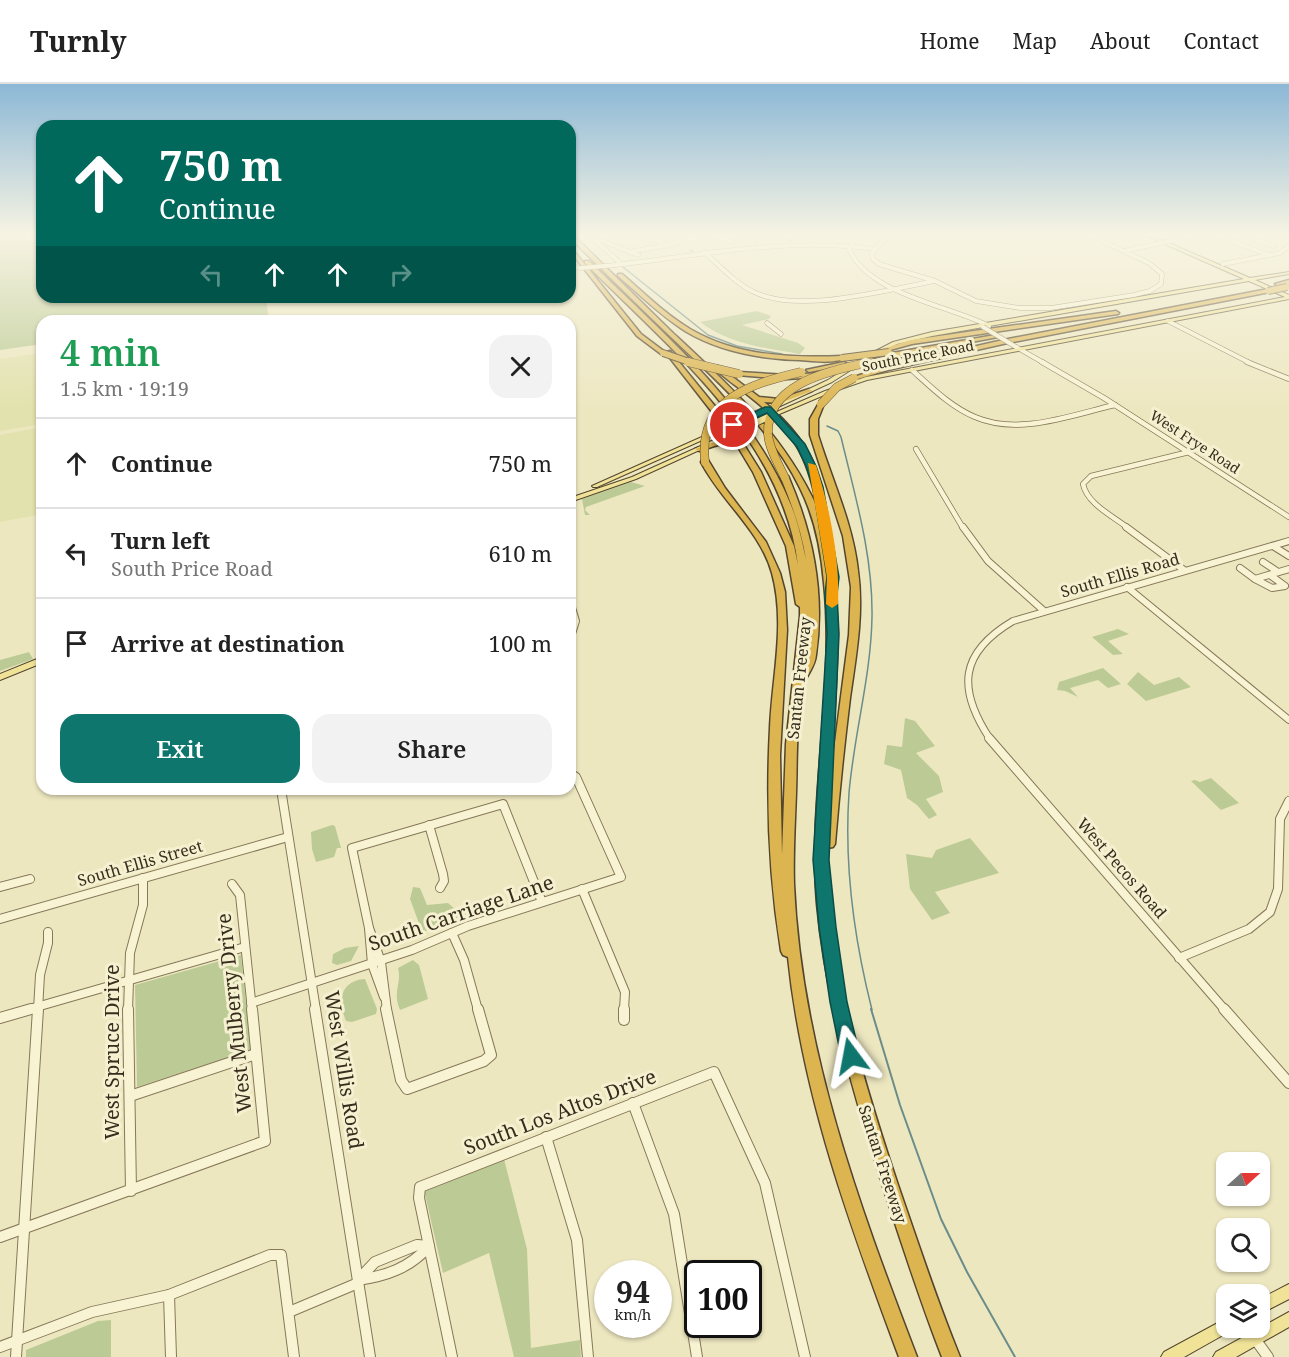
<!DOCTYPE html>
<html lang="en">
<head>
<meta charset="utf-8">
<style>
	body { margin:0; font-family:"Noto Serif",serif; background:#f2f2f2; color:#222; height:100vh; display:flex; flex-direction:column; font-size:22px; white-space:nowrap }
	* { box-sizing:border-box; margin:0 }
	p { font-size:20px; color:#767676 }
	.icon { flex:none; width:33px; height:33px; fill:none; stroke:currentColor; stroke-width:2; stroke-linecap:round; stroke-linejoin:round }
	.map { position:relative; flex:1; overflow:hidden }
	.drawer { position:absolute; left:36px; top:231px; width:540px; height:480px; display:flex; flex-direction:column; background:#fff; border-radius:18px; box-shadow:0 2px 4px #0004 }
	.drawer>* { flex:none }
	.top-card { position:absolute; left:36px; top:36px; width:540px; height:183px; border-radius:18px; box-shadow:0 2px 4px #0004; background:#00695c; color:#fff; overflow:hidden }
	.needle { width:39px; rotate:69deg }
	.tools { position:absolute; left:1216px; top:1068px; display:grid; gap:12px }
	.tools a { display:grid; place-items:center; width:54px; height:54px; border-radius:12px; background:#fff; box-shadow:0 2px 4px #0004; font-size:30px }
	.speed { position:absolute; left:594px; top:1176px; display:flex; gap:12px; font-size:30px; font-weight:700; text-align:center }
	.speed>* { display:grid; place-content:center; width:78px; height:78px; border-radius:50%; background:#fff; box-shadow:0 2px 4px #0004; line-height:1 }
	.speed small { font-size:15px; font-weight:400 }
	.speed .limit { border:3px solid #111; border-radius:9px; background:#fff; color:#111 }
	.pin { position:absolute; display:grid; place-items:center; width:51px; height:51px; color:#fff; margin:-26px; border:3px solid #fff; border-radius:50%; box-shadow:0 2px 6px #0007 }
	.me { position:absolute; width:66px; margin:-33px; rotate:347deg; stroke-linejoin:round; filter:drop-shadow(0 0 4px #0008) }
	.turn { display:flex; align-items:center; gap:21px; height:126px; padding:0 24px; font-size:27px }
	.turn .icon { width:78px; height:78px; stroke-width:2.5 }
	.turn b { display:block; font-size:42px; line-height:51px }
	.lanes { display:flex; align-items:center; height:57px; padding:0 24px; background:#0003; justify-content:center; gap:30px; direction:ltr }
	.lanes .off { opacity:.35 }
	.round { display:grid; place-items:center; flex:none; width:63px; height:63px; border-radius:18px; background:#f2f2f2 }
	.summary { display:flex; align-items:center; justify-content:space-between; height:102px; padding:0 24px }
	h1 { font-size:36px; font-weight:600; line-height:45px; color:#1e9e55 }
	.cta { display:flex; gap:12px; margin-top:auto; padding:12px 24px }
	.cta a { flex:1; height:69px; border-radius:18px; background:#0f766e; color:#fff; font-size:24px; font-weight:600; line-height:69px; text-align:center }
	.cta a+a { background:#f2f2f2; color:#222 }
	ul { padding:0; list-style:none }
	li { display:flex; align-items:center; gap:18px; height:90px; padding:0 24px; border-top:2px solid #e0e0e0 }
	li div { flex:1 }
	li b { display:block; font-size:22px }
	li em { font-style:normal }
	header { display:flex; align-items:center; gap:36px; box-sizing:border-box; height:84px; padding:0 30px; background:#fff; border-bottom:2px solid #e0e0e0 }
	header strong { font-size:28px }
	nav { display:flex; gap:33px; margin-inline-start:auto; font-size:21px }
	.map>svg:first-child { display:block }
	.farmland { fill:#e2e2ae }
	.green { fill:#bccb95 }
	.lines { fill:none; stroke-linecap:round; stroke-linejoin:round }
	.stream-far1 { stroke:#6b8d8a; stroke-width:1.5 }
	.stream { stroke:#6b8d8a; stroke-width:2 }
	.minor-far4-casing { stroke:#867859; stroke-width:5 }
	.minor-far3-casing { stroke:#867859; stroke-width:6 }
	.minor-far2-casing { stroke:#867859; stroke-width:8 }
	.minor-far1-casing { stroke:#867859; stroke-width:10 }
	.minor-casing { stroke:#867859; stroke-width:12 }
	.major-casing { stroke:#53452d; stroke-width:2 }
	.highway-casing { stroke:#53452d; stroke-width:3 }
	.minor-far4 { stroke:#f8f3d3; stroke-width:4 }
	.minor-far3 { stroke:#f8f3d3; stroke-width:4.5 }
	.minor-far2 { stroke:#f8f3d3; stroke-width:6 }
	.minor-far1 { stroke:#f8f3d3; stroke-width:8 }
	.minor { stroke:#f8f3d3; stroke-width:10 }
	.major { fill:#f0e398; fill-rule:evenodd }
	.highway { fill:#dcb551; fill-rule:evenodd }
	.minor-bridge-casing { stroke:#867859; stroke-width:5; stroke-linecap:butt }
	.major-bridge-casing { stroke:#53452d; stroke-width:8; stroke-linecap:butt }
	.highway-bridge-far1-casing { stroke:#53452d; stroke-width:8; stroke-linecap:butt }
	.highway-bridge-casing { stroke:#53452d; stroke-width:9; stroke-linecap:butt }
	.minor-bridge { stroke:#f8f3d3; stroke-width:4 }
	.major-bridge { stroke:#f0e398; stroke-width:6 }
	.highway-bridge-far1 { stroke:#dcb551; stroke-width:6 }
	.highway-bridge { stroke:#dcb551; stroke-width:8 }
	.route { fill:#0f766e; stroke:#0a4d48; stroke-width:1.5 }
	.slow { fill:#f59e0b }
	.labels { text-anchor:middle; stroke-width:6; stroke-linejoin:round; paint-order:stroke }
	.far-street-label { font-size:14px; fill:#362d1d; stroke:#f5f0d0 }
	.street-label { font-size:16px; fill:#362d1d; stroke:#f5f0d0 }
	.near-street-label { font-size:20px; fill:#362d1d; stroke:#f5f0d0 }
</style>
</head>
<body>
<header>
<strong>Turnly</strong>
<nav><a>Home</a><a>Map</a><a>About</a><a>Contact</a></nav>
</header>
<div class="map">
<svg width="1289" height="1273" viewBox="0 0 1289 1273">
	<rect width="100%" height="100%" fill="#ede7c0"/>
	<g class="farmland">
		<path d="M42,269V340L0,347V275Z"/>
		<path d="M42,343V430L0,438V351Z"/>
	</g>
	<g class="green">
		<path d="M0,150H42V213H266L269,237H42V260L0,266Z"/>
		<path d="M757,227L771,232L769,235L742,241L798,259L805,264L800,270C765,264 729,260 700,238Z"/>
		<path d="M631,398L645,402L586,423L585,426L590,431H585L582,415Z"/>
		<path d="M1118,545L1129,550L1108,557L1123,570L1113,571L1092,553Z"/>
		<path d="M29,568L33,575L0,587V576Z"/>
		<path d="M1103,584L1121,600L1108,604L1098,596L1070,604L1078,613L1065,607L1057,606L1059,598Z"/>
		<path d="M1138,588L1154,601L1179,593L1191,603L1146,617L1127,600Z"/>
		<path d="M905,634L915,637L935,662L916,669L939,692L943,708L926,715L937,731L929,735L917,721L907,714L901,686L884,680L887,661L902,663Z"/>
		<path d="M1211,694L1239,719L1221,726L1191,697L1195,696L1200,698Z"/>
		<path d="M332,741L335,742L341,764H337L334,773L316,778L312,765L311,748Z"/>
		<path d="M970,754L999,789L935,808L950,829L932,836L910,805L906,770L932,774L936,766Z"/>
		<path d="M413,803L420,804L427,821L448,819L456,826L465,828L466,832L430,845L398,860L387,861L385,858L388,852L405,845L420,842L410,815Z"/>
		<path d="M359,862L351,877L337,881L332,879L333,870L345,864Z"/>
		<path d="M241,871L251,966L137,1003L135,901Z"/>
		<path d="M413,876L419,881L428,915L400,926C392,907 402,900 398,884Z"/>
		<path d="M365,895L377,925L376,930L352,938L346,937C338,918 339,897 365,895Z"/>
		<path d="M504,1075L527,1165L531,1264L580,1256L581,1273H514L489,1169L443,1189L424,1106Z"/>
		<path d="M111,1236V1273H26V1266L98,1237Z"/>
	</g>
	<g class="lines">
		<g class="stream-far1">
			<path d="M789,154L791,157"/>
			<path d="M754,157L756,159"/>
			<path d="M690,166L693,168"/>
			<path d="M623,183L708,251L737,262L782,270"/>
			<path d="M827,342L838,347L841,353C855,412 873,471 872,533C871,592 854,650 849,709C844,782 854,855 872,926"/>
		</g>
		<path class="stream" d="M871,925L900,1021L941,1135L967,1188L1015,1273"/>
		<g class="minor-far4-casing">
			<g id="minor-far4">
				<path d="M588,150L619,178"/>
				<path d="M645,150L667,162"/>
				<path d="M680,150L699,157"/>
				<path d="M707,150L732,158"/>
				<path d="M862,150L853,157L849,165C869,211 949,221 989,242"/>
				<path d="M892,150L880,159L872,170L873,175L879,180L935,197L976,217L1020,224H1051L1134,211L1150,207L1161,200L1162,190L1149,179L1087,150"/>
				<path d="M1212,150L1269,171"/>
				<path d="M1241,150L1274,162"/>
				<path d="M1273,150L1282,152"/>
				<path d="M722,155L733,150"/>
				<path d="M600,156L638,171"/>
				<path d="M1124,167L1203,150"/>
				<path d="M629,168L674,160L702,150"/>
				<path d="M704,168C719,181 736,200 754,208C799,230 886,206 935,197"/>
				<path d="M570,179L574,183L581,184"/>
				<path d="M1223,180L1280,169L1289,162"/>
				<path d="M616,181C704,171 786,153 875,165"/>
				<path d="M1168,237L1250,279"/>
				<path d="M767,239L781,250"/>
				<path d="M1016,263L1044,279"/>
			</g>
		</g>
		<g class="minor-far3-casing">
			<g id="minor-far3">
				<path d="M1042,278L1104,314L1289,433"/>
				<path d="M1247,278L1289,295"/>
				<path d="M912,286C931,303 951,323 975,333C1019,352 1071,331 1115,321"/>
				<path d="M916,365L963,444"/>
				<path d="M1128,444C1113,432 1087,420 1083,400L1091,392L1189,368"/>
			</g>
		</g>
		<g class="minor-far2-casing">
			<g id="minor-far2">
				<path d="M963,443L988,477L1044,527"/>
				<path d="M1126,443L1184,486"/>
				<path d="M1273,462L1289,472"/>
				<path d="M1263,478L1278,488"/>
				<path d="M1240,484L1255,495"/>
				<path d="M1270,491L1285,502L1272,504L1255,495L1289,485"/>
				<path d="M1127,503L1289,636"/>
				<path d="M570,517L576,537L570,556"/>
				<path d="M990,655C957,605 959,569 1013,537L1289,457"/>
			</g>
		</g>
		<g class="minor-far1-casing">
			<g id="minor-far1">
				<path d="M989,654L1225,926"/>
				<path d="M281,705L316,926"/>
				<path d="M429,741L443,790L444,797L440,804"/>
				<path d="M232,800L240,811L252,926"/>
				<path d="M0,803L30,795"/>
				<path d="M582,805L625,908L624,926"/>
				<path d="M0,835L288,753"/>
				<path d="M369,844L381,878L387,926"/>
				<path d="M452,849L464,876L478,926"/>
				<path d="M1179,874L1249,845L1270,828L1278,805L1280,735L1289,717"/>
				<path d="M384,913L372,880L369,844L352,764L503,720L542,818"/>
				<path d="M251,919L412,866L468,842L621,793L576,693L570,689"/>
				<path d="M26,926L245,863"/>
				<path d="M38,926L40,891L48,859V848"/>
				<path d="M128,926L130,869L143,821V794"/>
			</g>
		</g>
		<g class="minor-casing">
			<g id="minor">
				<path d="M128,925L131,1107"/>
				<path d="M315,925L370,1273"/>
				<path d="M386,925L401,996L407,1005L484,977L491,971L478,925"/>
				<path d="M1224,925L1289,999"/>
				<path d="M0,934L31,925"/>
				<path d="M624,936V925"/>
				<path d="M130,1012L256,970"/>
				<path d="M633,1019L674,1130L697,1273"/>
				<path d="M546,1053L577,1156L588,1273"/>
				<path d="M0,1153L265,1057L252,925"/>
				<path d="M417,1161L429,1162C410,1184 386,1192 358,1196L375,1178Z"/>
				<path d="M169,1211L171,1273"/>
				<path d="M289,1228L358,1199"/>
				<path d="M1247,1244L1268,1273"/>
				<path d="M0,1263L92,1228L169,1211L270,1171H281L294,1273"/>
				<path d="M16,1273L38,925"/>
				<path d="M452,1273L419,1114L420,1103L714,988L765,1099L805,1273"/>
			</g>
		</g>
		<g class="major-casing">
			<g id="major">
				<path d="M1142,150H1148L1250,194L1289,188V190L1255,196L1289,211V215L867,296L829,309L770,334L765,333L825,307L866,293L1285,213L1249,197L932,252L897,260L871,273L866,272L893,258L932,248L1244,195Z"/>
				<path d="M855,279L858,281L857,282L832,298L776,324L771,323L828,296Z"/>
				<path d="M731,340L736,341L597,403H593L592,402Z"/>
				<path d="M736,346L741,347L636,395L570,418V414L632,393Z"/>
				<path d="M42,573V579L0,596V590Z"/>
				<path d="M1289,1200V1215L1260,1230V1215Z"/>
				<path d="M1289,1228V1243L1236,1273H1213L1216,1268Z"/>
				<path d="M1227,1234V1244H1233L1232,1246L1184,1273H1161L1164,1268Z"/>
			</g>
		</g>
		<g class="highway-casing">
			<g id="highway">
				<path d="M570,150H572C606,183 639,216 673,249C731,303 783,350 817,423C808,370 791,345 749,312C737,302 724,294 713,283L718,282L759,313L779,315L809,305L812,307L780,319L764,318C787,337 808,360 817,389C822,404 824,421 827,436L822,438C848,524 834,617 829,705L849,551L851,503L843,452L810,351V335L819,319L824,320L818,335V351C832,396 853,440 858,487C864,529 856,572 850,614C844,663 839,711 835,760L833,763L827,764C827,880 862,993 898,1101C918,1159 937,1217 960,1273H942C920,1217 902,1160 883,1103C854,1011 826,917 817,820C808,713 835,606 824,499C821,465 815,434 800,404C771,344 719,299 672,254C637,221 604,187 570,154Z"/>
				<path d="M570,162L641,250L665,268L670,267L736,348L761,388L794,462L798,481C782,353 670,265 585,179V177H589C663,250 749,320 790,419C798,437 802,457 806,476C802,448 792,421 781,394L782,392H788L789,394C813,450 825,510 816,571C815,583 807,590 804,600C800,611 801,625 799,636C796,660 797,684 796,709C795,739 793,769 794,800C801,964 859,1122 917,1273H899C851,1144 802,1011 788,873L783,871L781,867C769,793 766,719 770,644C772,593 786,540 772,489C760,446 721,417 701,378L702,376H708L725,404L766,458L780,489L785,508L787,546L780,671L782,771L786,660L800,532V523L796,520L786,462L753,388L738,363C725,355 712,364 699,367L695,365L720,356H733L730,351L666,269L661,270L637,252L570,167Z"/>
				<path d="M618,190H622C644,209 665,230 690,245C736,272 790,274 842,272L845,274C834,280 813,277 800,276C761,275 720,268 685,247C661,232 640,211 618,192Z"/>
				<path d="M1289,196V200L1278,202L1275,200Z"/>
				<path d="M1268,205L1270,206V208L1003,260L888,286L854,296L851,294L884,283L1003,256Z"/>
				<path d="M1116,227L1119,229L1118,230L912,260L883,268L870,276L890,272V270L892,269L995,251L998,253L903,271L902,273L863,280L853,285L850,283L879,266L911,256Z"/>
				<path d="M844,278L847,280L846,281L809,288L806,286Z"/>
				<path d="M739,288L787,291L820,289L823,291L820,293L787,295L737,291V289Z"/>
			</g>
		</g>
		<use href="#minor-far4" class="minor-far4"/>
		<use href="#minor-far3" class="minor-far3"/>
		<use href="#minor-far2" class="minor-far2"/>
		<use href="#minor-far1" class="minor-far1"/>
		<use href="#minor" class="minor"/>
		<use href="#major" class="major"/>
		<use href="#highway" class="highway"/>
		<g class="minor-bridge-casing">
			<g id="minor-bridge">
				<path d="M581,184L616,181"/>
				<path d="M983,243L1016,263"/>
			</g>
		</g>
		<g class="major-bridge-casing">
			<g id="major-bridge">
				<path d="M733,341L763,327"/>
				<path d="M738,347L768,333"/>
			</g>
		</g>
		<g class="highway-bridge-far1-casing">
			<g id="highway-bridge-far1">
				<path d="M1268,207L1287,203"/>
				<path d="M663,269L692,279"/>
				<path d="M842,274L889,268"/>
			</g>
		</g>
		<g class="highway-bridge-casing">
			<g id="highway-bridge">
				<path d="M688,278L739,290"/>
				<path d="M821,320L837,303L854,294"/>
				<path d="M705,378C698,315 750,300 801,288"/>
				<path d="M785,394C779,381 769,365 768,350C766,302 824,288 861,280"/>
			</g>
		</g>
		<use href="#minor-bridge" class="minor-bridge"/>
		<use href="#major-bridge" class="major-bridge"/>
		<use href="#highway-bridge-far1" class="highway-bridge-far1"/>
		<use href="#highway-bridge" class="highway-bridge"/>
	</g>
	<linearGradient id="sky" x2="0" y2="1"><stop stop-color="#8cb8d6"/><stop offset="0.46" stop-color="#f7f4e3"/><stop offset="1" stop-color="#f7f4e3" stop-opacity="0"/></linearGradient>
	<rect width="1289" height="328" fill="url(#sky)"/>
	<path class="route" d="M765,323H771L805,360L816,382L823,403L839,493L837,510L839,550L829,776L836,843L847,918L860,972L857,979L851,981L844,979L841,972L830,918L819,843L813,776L827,550L825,510L827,493L813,403L806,382L797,363L767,329L736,343L728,341Z"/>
	<path class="slow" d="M808,379L816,381C830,425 840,475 838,520L832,524L826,520L827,493Z"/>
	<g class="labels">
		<g class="far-street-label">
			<text transform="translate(918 272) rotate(-11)" y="5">South Price Road</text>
			<text transform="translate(1195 358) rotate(33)" y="5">West Frye Road</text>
		</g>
		<g class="street-label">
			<text transform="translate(1120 491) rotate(-16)" y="6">South Ellis Road</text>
			<text transform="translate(799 594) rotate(-84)" y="6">Santan Freeway</text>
			<text transform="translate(140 779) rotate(-16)" y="6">South Ellis Street</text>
			<text transform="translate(1122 784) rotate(49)" y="6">West Pecos Road</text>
			<text transform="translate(883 1080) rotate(72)" y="6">Santan Freeway</text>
		</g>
		<g class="near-street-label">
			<text transform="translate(461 829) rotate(-19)" y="7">South Carriage Lane</text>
			<text transform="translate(234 929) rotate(-96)" y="7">West Mulberry Drive</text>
			<text transform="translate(112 968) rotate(-90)" y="7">West Spruce Drive</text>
			<text transform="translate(344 986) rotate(81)" y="7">West Willis Road</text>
			<text transform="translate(560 1028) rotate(-21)" y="7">South Los Altos Drive</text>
		</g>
	</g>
</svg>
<div class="tools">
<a><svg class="needle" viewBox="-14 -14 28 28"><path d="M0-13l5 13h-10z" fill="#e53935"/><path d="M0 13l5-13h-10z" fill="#767676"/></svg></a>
<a><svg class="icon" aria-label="search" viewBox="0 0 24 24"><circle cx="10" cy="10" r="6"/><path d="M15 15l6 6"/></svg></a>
<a><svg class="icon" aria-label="layers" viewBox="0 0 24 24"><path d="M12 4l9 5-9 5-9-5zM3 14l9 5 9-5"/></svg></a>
</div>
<div class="speed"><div>94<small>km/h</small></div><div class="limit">100</div></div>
<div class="pin" style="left:733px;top:341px;background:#d93025"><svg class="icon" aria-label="arrive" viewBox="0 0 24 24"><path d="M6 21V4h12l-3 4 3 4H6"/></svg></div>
<svg class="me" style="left:851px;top:972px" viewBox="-20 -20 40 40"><path d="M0-17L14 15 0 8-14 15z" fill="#0f766e" stroke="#fff" stroke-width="4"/></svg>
<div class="top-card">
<div class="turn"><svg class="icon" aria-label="ahead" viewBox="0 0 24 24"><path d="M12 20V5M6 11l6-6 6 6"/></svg><div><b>750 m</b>Continue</div></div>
<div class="lanes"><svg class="icon off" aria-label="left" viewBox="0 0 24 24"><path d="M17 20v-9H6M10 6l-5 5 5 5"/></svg><svg class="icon" aria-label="ahead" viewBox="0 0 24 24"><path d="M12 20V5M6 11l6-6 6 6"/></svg><svg class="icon" aria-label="ahead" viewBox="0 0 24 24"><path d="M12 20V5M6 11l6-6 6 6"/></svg><svg class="icon off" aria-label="right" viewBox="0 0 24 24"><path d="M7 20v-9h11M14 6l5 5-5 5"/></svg></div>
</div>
<section class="drawer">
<div class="summary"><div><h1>4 min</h1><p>1.5 km · 19:19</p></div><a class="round"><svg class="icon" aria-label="close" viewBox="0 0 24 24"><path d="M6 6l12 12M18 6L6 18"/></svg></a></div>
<ul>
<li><svg class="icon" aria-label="ahead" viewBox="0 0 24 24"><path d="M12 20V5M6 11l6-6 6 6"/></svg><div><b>Continue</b></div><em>750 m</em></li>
<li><svg class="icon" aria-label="left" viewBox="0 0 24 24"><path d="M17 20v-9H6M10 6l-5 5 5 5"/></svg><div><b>Turn left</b><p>South Price Road</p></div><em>610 m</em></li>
<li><svg class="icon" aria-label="arrive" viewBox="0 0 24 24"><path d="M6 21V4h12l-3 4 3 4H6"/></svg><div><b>Arrive at destination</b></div><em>100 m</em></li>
</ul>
<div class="cta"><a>Exit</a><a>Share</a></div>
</section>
</div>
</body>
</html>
